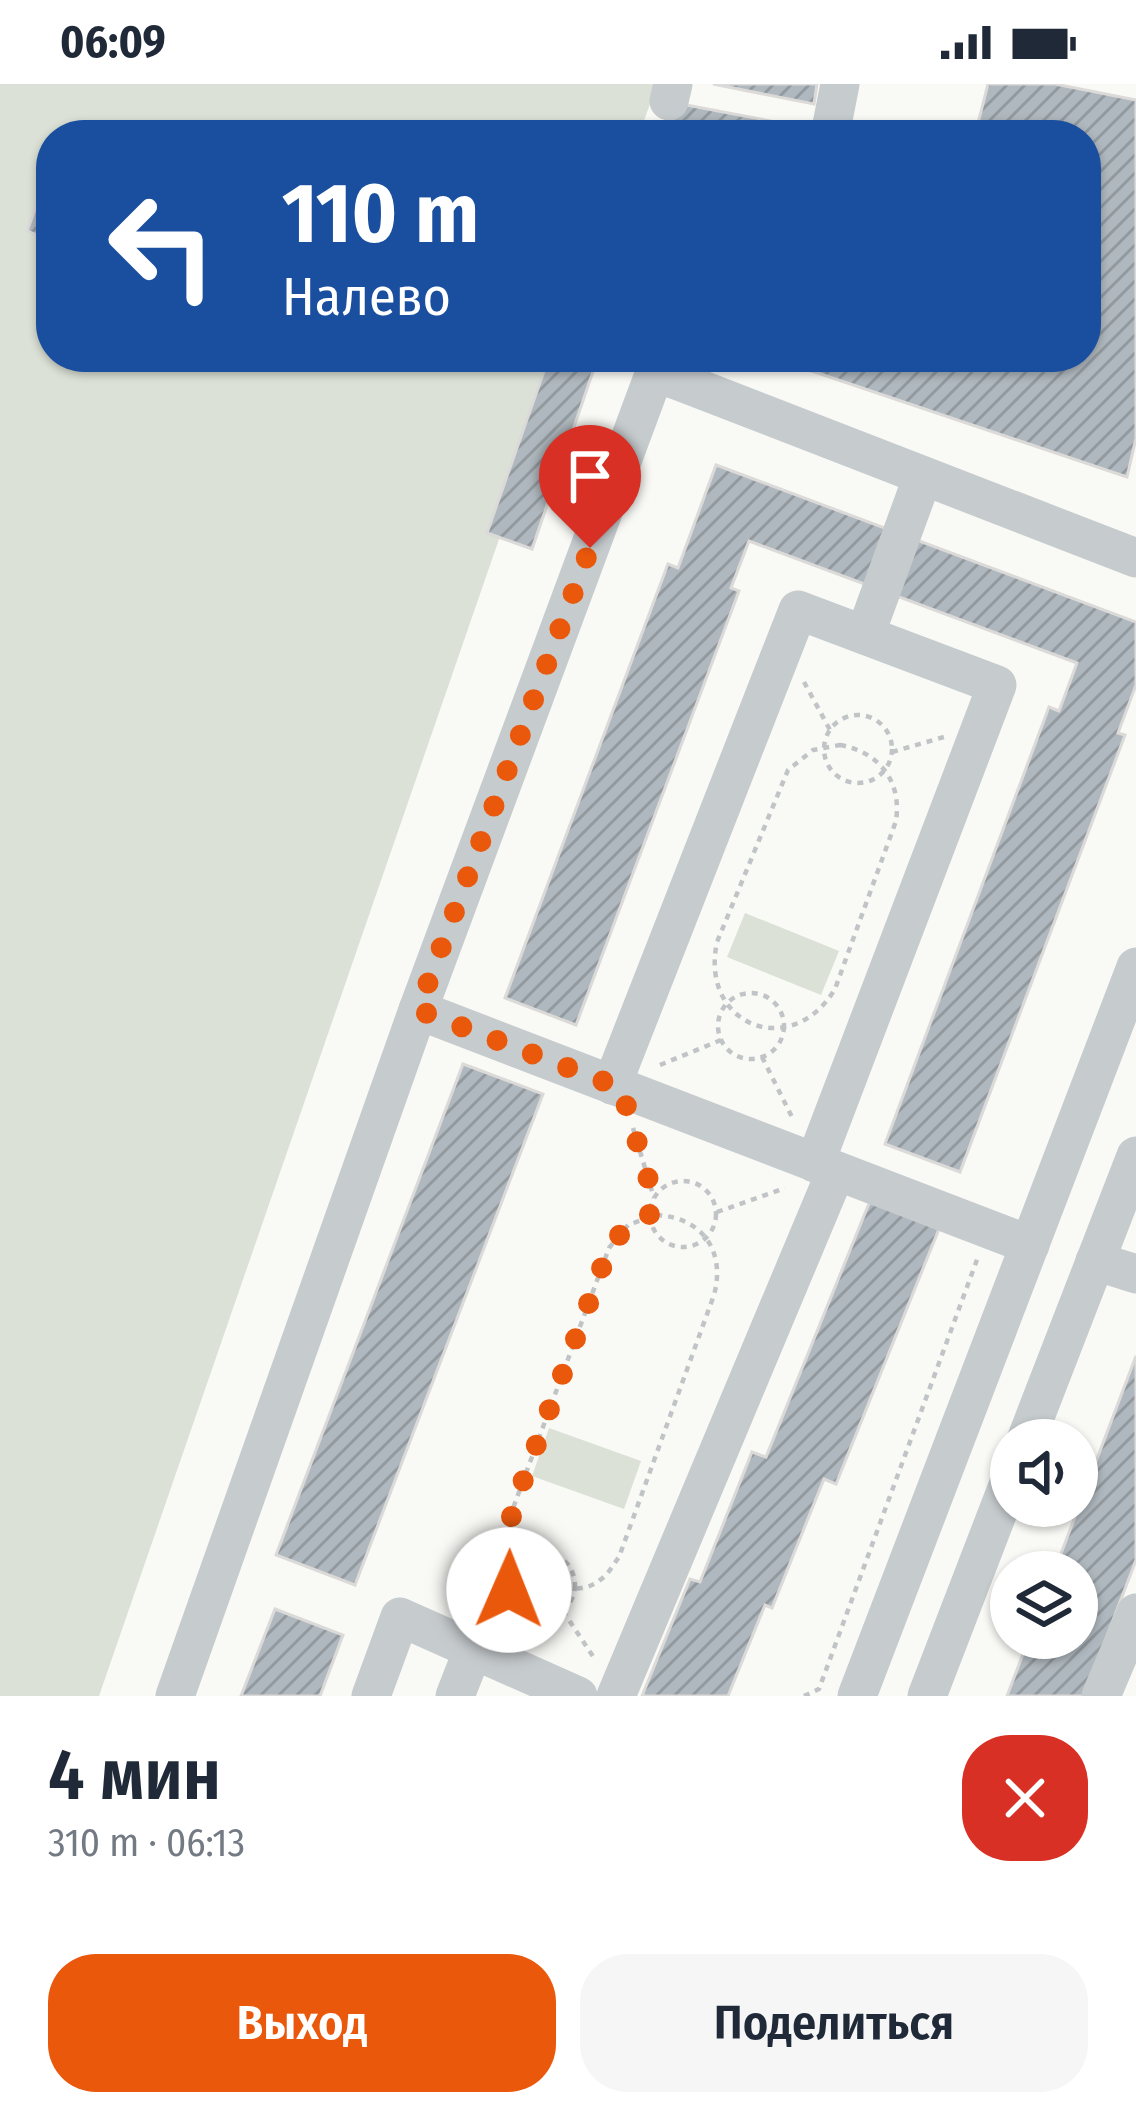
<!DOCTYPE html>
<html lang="ru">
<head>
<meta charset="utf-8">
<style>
	body { margin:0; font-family:"Fira Sans Condensed",sans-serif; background:#f6f6f7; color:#1f2937; height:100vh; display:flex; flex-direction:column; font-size:45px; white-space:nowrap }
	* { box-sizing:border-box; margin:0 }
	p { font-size:39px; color:#747a83 }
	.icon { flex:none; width:66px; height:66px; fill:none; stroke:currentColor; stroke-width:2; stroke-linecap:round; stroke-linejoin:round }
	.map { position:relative; height:1612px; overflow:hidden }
	.details { display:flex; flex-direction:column; background:#fff; flex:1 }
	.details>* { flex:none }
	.hud { position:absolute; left:36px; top:36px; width:1065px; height:252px; border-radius:48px; box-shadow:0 3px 9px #0004; background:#1a4fa0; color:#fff; overflow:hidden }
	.buttons { position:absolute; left:990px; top:1335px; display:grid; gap:24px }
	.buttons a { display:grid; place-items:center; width:108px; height:108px; border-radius:50%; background:#fff; box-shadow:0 3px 9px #0004; font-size:60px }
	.pin { position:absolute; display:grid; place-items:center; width:102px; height:102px; color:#fff; margin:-123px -51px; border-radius:50% 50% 50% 0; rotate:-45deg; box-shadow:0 0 12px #0007 }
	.pin .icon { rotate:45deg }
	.me { position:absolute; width:132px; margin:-66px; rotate:1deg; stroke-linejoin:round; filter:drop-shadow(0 0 9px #0008) }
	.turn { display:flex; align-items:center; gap:42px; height:252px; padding:0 48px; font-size:54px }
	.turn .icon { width:156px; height:156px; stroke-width:2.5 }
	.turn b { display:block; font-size:84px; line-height:102px }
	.round { display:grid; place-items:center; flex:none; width:126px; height:126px; border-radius:48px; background:#f6f6f7 }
	.headline { display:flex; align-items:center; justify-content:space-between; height:204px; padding:0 48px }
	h1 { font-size:72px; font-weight:600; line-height:90px }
	.action { display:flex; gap:24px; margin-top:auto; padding:24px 48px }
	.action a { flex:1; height:138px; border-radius:48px; background:#ea580c; color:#fff; font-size:48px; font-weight:600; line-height:138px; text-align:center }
	.action a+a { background:#f6f6f7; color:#1f2937 }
	.status { display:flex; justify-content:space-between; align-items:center; height:84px; padding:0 60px; background:#fff; direction:ltr }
	.status svg { height:33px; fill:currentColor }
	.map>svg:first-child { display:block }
	.garden { fill:#dbe1d6 }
	.building { fill:url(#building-hatch); stroke:#dbdad8; stroke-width:3 }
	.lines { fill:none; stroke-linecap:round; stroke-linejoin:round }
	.path { stroke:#c1c4c6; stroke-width:4.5; stroke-dasharray:6 6; stroke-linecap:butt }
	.minor { stroke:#c6cbce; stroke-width:39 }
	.route { stroke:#ea580c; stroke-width:21; stroke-dasharray:0 37.8 }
</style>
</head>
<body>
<div class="status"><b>06:09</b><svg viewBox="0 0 49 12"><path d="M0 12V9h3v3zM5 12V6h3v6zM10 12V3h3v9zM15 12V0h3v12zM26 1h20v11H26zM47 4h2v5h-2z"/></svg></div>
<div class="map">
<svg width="1136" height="1612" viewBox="0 0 1136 1612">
	<defs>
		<pattern id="building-hatch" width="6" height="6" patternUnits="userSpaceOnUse" patternTransform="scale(3)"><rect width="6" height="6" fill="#afb8be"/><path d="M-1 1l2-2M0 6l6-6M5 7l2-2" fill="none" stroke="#929aa0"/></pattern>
	</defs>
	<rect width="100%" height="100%" fill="#f9f9f6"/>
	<g class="garden">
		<path d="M0,0H657L639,51H51V273H562L99,1612H0Z"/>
		<path d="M745,829L839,867L821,911L727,873Z"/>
		<path d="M549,1344L641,1377L624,1425L532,1392Z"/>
	</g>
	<g class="building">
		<path d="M713,0H817L814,20Z"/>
		<path d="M988,0H1055L1136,16V354L1127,393L770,273H1086V51H975Z"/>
		<path d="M676,19L807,44L806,51H670Z"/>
		<path d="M51,83V157L27,147Z"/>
		<path d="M549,273H598L532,465L487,449Z"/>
		<path d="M716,381L1136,538V601L1118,649L1125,651L960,1088L885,1060L1049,623L1059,627L1077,579L749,457L731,504L739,507L576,941L505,914L668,480L678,484Z"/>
		<path d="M463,980L543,1010L355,1501L276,1471Z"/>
		<path d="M870,1117L939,1145L836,1400L824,1395L772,1524L765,1521L728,1612H642L690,1495L700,1498L752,1368L766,1373Z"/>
		<path d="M1136,1272V1476L1084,1612H1007L1029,1554H1077V1488H1054Z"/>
		<path d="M275,1525L343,1551L320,1612H241Z"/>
	</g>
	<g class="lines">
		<g class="path">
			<path d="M804,598L830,646"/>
			<circle cx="858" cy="665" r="34"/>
			<path d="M840,661C879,668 902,697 896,737L835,905C791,978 699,941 717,858L788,686L813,666Z"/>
			<path d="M892,668L944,653"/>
			<circle cx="751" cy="942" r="33"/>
			<path d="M762,973L792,1033"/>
			<path d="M660,981L721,956"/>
			<path d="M633,1044L654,1114"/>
			<circle cx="683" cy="1130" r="33"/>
			<path d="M717,1128L785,1104"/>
			<path d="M656,1131C702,1133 726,1167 714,1211L619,1473C613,1481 608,1491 600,1496C589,1505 576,1505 562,1505C519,1504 505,1465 512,1427L609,1164L628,1141Z"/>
			<circle cx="542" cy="1501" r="33"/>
			<path d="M455,1524L509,1496"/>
			<path d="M563,1527L596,1577"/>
			<path d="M804,1612L819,1605L978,1173"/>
		</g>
		<g class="minor">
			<path d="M669,17L673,0"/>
			<path d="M830,51L840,0"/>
			<path d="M865,551L923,392"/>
			<path d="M418,926L652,296L664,292L679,297L1136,474"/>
			<path d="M612,1001L798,526L997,601L815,1079"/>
			<path d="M1095,1177L1136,1190"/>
			<path d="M1026,1356L1136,1072"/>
			<path d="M175,1612L418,926L1030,1161"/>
			<path d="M371,1612L400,1533L578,1612"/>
			<path d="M455,1612L473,1566"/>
			<path d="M616,1612L836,1087"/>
			<path d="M857,1612L1136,883"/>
			<path d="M927,1612L1011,1394"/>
			<path d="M1101,1612L1136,1529"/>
		</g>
	</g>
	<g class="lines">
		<path class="route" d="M509,1506L516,1480L509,1457L512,1427L609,1164L628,1141L649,1132L654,1114L621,1004L418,926L590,464"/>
	</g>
</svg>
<div class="buttons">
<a><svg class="icon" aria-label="sound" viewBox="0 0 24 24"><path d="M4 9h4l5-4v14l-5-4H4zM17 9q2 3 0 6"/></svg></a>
<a><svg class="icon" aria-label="layers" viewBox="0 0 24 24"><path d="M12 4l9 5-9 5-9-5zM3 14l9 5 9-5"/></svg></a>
</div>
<div class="pin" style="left:590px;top:464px;background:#d93025"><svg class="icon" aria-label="arrive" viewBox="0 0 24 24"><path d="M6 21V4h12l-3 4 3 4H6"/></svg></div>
<svg class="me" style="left:509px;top:1506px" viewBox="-20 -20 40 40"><circle r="19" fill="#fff"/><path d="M0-13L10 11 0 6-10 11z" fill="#ea580c"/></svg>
<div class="hud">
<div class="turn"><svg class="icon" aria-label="left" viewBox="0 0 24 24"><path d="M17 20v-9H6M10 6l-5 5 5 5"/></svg><div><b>110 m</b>Налево</div></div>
</div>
</div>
<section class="details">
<div class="headline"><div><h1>4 мин</h1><p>310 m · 06:13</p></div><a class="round" style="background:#d93025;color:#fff"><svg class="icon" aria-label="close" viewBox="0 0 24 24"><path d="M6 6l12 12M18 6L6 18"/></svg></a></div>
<div class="action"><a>Выход</a><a>Поделиться</a></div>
</section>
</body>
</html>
